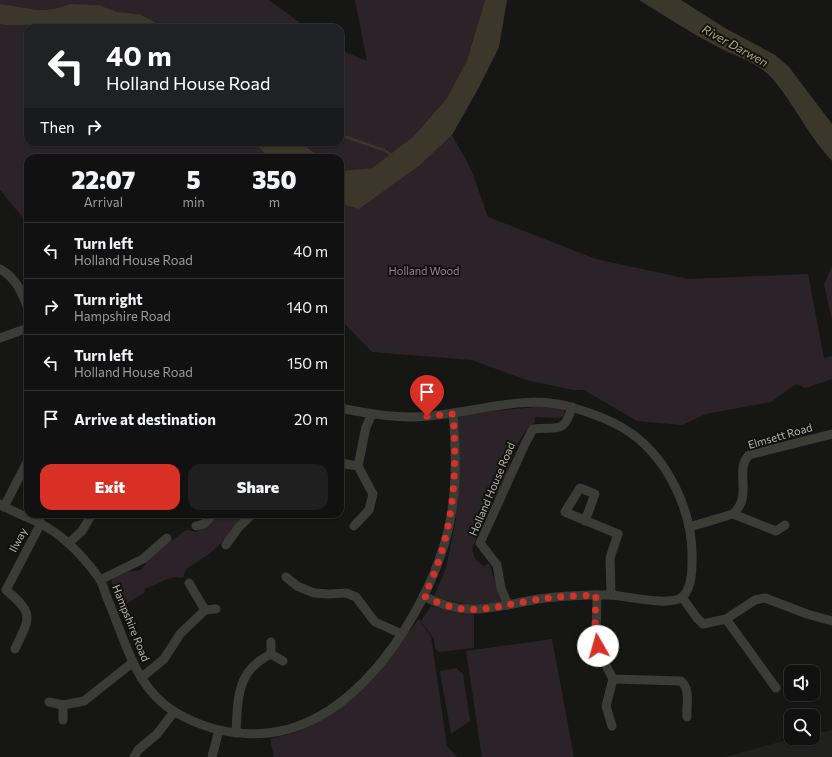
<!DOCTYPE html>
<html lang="en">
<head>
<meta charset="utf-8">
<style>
	body { margin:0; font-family:Commissioner,sans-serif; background:#1e1f1e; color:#f1f3f6; height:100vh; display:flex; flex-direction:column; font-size:15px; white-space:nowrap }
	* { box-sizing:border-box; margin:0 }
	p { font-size:13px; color:#9c9d9f }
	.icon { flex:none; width:22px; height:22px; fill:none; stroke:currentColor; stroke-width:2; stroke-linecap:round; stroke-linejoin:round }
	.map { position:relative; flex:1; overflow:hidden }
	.panel { position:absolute; left:24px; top:154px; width:320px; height:364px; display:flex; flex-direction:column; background:#101110; border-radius:12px; box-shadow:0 1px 3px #0004,0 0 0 1px #303130 }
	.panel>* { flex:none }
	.hud { position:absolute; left:24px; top:24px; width:320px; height:122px; border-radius:12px; box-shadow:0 1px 3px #0004,0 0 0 1px #303130; background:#202124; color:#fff; overflow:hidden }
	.buttons { position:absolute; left:784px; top:665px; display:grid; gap:8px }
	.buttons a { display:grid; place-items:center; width:36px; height:36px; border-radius:8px; background:#101110; box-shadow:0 1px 3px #0004,0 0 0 1px #303130; font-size:20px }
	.pin { position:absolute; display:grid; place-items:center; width:34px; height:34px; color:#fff; margin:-41px -17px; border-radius:50% 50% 50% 0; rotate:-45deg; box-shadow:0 0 4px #0007 }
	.pin .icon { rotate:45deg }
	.me { position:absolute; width:44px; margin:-22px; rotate:353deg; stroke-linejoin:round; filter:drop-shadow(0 0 3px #0008) }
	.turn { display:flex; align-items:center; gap:14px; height:84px; padding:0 16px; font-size:18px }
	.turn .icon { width:52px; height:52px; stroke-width:2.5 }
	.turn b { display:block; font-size:28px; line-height:34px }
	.then { display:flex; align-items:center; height:38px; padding:0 16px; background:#0003; gap:8px; font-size:15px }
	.eta { display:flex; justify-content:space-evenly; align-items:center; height:68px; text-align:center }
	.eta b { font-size:24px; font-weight:800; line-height:28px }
	.cta { display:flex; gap:8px; margin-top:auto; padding:8px 16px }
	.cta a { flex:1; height:46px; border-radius:12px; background:#d93025; color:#fff; font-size:16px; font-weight:800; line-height:46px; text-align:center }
	.cta a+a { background:#1e1f1e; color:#f1f3f6 }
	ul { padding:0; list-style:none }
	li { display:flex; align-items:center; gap:12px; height:56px; padding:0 16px; border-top:1px solid #303130 }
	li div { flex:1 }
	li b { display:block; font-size:15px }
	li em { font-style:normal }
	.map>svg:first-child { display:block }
	.built { fill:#20211e }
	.green { fill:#2c2328 }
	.water { fill:#3b372b }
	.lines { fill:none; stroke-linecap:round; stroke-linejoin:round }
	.stream { stroke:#3b372b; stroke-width:2.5 }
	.minor { stroke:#3b3c36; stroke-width:9 }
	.route { stroke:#d93025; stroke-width:7; stroke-dasharray:0 12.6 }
	.labels { text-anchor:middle; stroke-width:4; stroke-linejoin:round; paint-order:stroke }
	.park-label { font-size:11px; fill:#a27e94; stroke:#111210 }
	.street-label { font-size:11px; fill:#b6b7a7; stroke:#111210 }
	.water-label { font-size:12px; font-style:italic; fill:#b2a87e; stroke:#111210 }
</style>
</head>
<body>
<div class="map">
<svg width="832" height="757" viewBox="0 0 832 757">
	<rect width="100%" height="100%" fill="#161715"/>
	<path class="built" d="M832,730V757H725L783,741L795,738H813V734Z"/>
	<g class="green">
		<path d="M0,0H269L307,28H166L140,14L117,12L99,5L70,4L54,9L38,10L0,4Z"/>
		<path d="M355,0H485L467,60L447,98L414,136L372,168L340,171V158H321L300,142H340V50L367,61Z"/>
		<path d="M0,24H102L118,28H28V142H253L270,158H28V224L0,190Z"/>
		<path d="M452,135L471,169L488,217L596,259L688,279L808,274L824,358L832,356V379L805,388L796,384L771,402L706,414L682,425L637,421L584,390H574L526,380L472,360L372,352L340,319V204L359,209L419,166Z"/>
		<path d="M832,266V320L824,285Z"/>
		<path d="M546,406L564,408L565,415L560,418L535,417V422C515,439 510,460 505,485L501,489L493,502L472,548C473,557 476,561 484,566L489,563L502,604L473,606L434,597L446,568L456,519L457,426L458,418L466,414Z"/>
		<path d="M217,514H244L227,538L209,554L186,569L183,578C172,576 167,579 157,584C153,586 149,586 145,589L144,593L121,607L111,580L127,572L141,570L146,564V560L186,530L196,532Z"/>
		<path d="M431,606L452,612L474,615V648L439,652L435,648L434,639L421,621Z"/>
		<path d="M419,619L431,637L447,746L457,757H274L270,739C280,736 292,734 302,730C353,707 386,662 419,619Z"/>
		<path d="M552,639L574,757H482L466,651Z"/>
		<path d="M456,668L463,674L470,721L451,734L440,671Z"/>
	</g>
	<g class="water">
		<path d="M485,0H507L499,47L478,89L452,135L419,166L359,209L340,204V171L372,168L414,136L447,98L467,60Z"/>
		<path d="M639,0H681L725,28L775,55L789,67L832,124V161C808,136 794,103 771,77C757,62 735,56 718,47C691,33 665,16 639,0Z"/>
		<path d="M0,4L38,10L54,9L70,4L99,5L117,12L140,14L166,28H118L102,24L5,25L0,24Z"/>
		<path d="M253,142H300L321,158H270Z"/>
	</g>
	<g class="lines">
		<path class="stream" d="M340,135L384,150L393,156"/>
		<g class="minor">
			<path d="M0,269C16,278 22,292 28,309"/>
			<path d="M0,338L28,328"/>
			<path d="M340,408C370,414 399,419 429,416C477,412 527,393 574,408C591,413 608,419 623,428C667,454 694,512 692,562C692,573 691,590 682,597C669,607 628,596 611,595C605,595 599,595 593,595C573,596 553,596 533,600C489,608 466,618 423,596"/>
			<path d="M340,463L358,466L366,427L372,414"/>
			<path d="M0,504C12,512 26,516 39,523C64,535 83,556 99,578C103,584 105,593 108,600C125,640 135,688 175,712C219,738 273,742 318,717C383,682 439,587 451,516C457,482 456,447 453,413"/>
			<path d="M4,507L28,460"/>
			<path d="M733,514L776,531L785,525"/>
			<path d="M585,521L595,494L580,488L565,512L618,534L610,558L611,595"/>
			<path d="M196,526L204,524L213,514"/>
			<path d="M354,526L369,510L373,494L358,466"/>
			<path d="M689,527C696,525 732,515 734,513C753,495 734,470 749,455L832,434"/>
			<path d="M70,542L82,531L92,514"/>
			<path d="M226,545L238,528L252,514"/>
			<path d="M286,577L297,586L314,593L329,594L346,593L356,597L375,622L402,634"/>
			<path d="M100,580L143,559L167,538"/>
			<path d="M189,583L205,610L216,609"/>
			<path d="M597,595L596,637L600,654L613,679L681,681C691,690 686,705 687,717"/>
			<path d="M682,597L697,618L703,624L726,619L755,600L765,598L807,614L832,621"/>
			<path d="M508,605L501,588L497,565L480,543L524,446L533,429C557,426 564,435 572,407"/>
			<path d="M726,619L776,688"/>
			<path d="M271,642V654L283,661"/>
			<path d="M15,649C30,617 35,614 6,590L41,523"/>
			<path d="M141,678L164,659L180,634L205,610"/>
			<path d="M49,702L63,705L84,701L132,663"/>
			<path d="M63,720V705"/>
			<path d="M612,726L606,706L613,679"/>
			<path d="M236,733C238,698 236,671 271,654"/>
			<path d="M134,757L138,750L157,734L174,712"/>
			<path d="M212,757L219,730"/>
		</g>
	</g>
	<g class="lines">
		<path class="route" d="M427,416L453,414C458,476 453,539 424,596C469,619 489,607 535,600C555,596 576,596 596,595L595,622L598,646"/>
	</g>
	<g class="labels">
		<g class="park-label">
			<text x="424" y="275">Holland Wood</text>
		</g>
		<g class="street-label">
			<text transform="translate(780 436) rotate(-16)" y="4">Elmsett Road</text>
			<text transform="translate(492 489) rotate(-67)" y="4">Holland House Road</text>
			<text transform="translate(18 540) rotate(-62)" y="4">Ilway</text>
			<text transform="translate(131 623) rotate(68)" y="4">Hampshire Road</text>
		</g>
		<g class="water-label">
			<text transform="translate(735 46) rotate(29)" y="4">River Darwen</text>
		</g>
	</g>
</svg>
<div class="buttons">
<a><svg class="icon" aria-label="sound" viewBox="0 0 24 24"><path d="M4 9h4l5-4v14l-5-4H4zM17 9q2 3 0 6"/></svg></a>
<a><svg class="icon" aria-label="search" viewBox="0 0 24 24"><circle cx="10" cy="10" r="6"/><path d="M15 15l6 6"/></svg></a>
</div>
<div class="pin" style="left:427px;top:416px;background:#d93025"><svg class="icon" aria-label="arrive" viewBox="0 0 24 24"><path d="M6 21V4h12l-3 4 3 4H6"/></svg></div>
<svg class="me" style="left:598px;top:646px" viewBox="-20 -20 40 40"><circle r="19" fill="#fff"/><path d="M0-13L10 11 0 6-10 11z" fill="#d93025"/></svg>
<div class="hud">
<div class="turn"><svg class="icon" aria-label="left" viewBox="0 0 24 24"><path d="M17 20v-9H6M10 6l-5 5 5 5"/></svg><div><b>40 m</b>Holland House Road</div></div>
<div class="then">Then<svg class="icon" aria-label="right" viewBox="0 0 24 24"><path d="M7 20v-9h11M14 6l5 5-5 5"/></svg></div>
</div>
<section class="panel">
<div class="eta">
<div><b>22:07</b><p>Arrival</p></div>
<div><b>5</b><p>min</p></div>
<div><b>350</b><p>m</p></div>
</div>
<ul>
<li><svg class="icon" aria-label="left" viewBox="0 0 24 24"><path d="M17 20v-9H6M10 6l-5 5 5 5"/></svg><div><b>Turn left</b><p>Holland House Road</p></div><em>40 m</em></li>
<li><svg class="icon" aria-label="right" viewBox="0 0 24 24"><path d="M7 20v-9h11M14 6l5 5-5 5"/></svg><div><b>Turn right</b><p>Hampshire Road</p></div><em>140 m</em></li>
<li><svg class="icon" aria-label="left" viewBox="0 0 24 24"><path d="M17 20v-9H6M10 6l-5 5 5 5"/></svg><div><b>Turn left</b><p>Holland House Road</p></div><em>150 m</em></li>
<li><svg class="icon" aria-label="arrive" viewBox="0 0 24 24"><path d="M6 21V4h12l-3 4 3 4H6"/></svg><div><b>Arrive at destination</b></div><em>20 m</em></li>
</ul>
<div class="cta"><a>Exit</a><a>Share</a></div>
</section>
</div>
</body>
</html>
